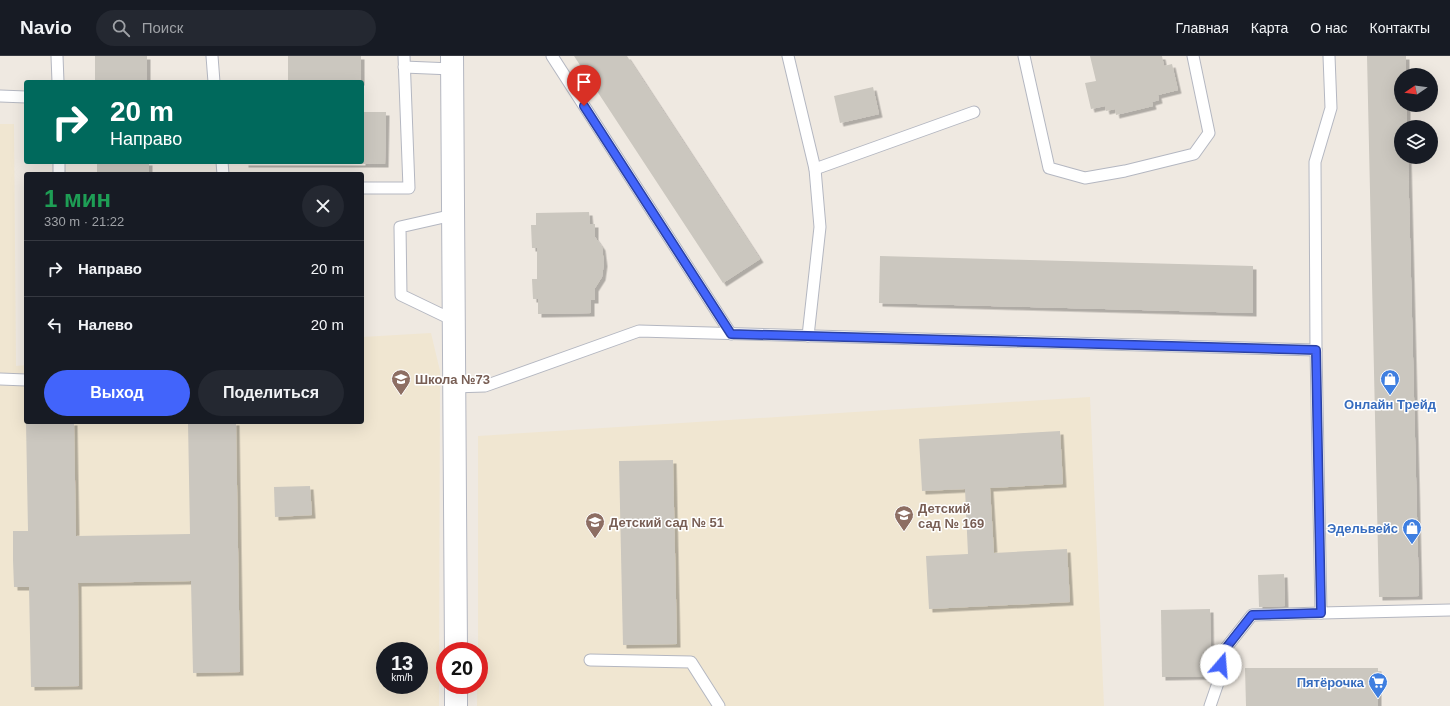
<!DOCTYPE html>
<html lang="ru">
<head>
<meta charset="utf-8">
<style>
	body { margin:0; font-family:Helvetica,sans-serif; background:#242831; color:#f1f3f6; height:100vh; display:flex; flex-direction:column; font-size:15px; white-space:nowrap }
	* { box-sizing:border-box; margin:0 }
	p { font-size:13px; color:#9ea1a6 }
	.icon { flex:none; width:22px; height:22px; fill:none; stroke:currentColor; stroke-width:2; stroke-linecap:round; stroke-linejoin:round }
	.map { position:relative; flex:1; overflow:hidden }
	.drawer { position:absolute; left:24px; top:116px; width:340px; height:252px; display:flex; flex-direction:column; background:#171b24; border-radius:4px; box-shadow:0 4px 16px #0002 }
	.drawer>* { flex:none }
	.guide { position:absolute; left:24px; top:24px; width:340px; height:84px; border-radius:4px; box-shadow:0 4px 16px #0002; background:#00695c; color:#fff; overflow:hidden }
	.needle { width:26px; rotate:257deg }
	.buttons { position:absolute; left:1394px; top:12px; display:grid; gap:8px }
	.buttons a { display:grid; place-items:center; width:44px; height:44px; border-radius:50%; background:#171b24; box-shadow:0 4px 16px #0002; font-size:20px }
	.speed { position:absolute; left:376px; top:586px; display:flex; gap:8px; font-size:20px; font-weight:700; text-align:center }
	.speed>* { display:grid; place-content:center; width:52px; height:52px; border-radius:50%; background:#171b24; box-shadow:0 4px 16px #0002; line-height:1 }
	.speed small { font-size:10px; font-weight:400 }
	.speed .limit { border:6px solid #d22; background:#fff; color:#111 }
	.pin { position:absolute; display:grid; place-items:center; width:34px; height:34px; color:#fff; margin:-41px -17px; border-radius:50% 50% 50% 0; rotate:-45deg; box-shadow:0 0 4px #0007 }
	.pin .icon { rotate:45deg }
	.me { position:absolute; width:44px; margin:-22px; rotate:18deg; stroke-linejoin:round; filter:drop-shadow(0 0 3px #0008) }
	.turn { display:flex; align-items:center; gap:14px; height:84px; padding:0 20px; font-size:18px }
	.turn .icon { width:52px; height:52px; stroke-width:2.5 }
	.turn b { display:block; font-size:28px; line-height:34px }
	.round { display:grid; place-items:center; flex:none; width:42px; height:42px; border-radius:21px; background:#242831 }
	.headline { display:flex; align-items:center; justify-content:space-between; height:68px; padding:0 20px }
	h1 { font-size:24px; font-weight:600; line-height:30px; color:#1e9e55 }
	.primary-button { display:flex; gap:8px; margin-top:auto; padding:8px 20px }
	.primary-button a { flex:1; height:46px; border-radius:24px; background:#4264fb; color:#fff; font-size:16px; font-weight:600; line-height:46px; text-align:center }
	.primary-button a+a { background:#242831; color:#f1f3f6 }
	ul { padding:0; list-style:none }
	li { display:flex; align-items:center; gap:12px; height:56px; padding:0 20px; border-top:1px solid #363941 }
	li div { flex:1 }
	li b { display:block; font-size:15px }
	li em { font-style:normal }
	header { display:flex; align-items:center; gap:24px; box-sizing:border-box; height:56px; padding:0 20px; background:#171b24; border-bottom:1px solid #363941 }
	header strong { font-size:19px }
	nav { display:flex; gap:22px; margin-inline-start:auto; font-size:14px }
	.search { width:280px; height:36px; background:#242831; display:flex; align-items:center; gap:10px; box-sizing:border-box; padding:0 14px; border-radius:22px; color:#9ea1a6; font-size:15px }
	.map>svg:first-child { display:block }
	.education { fill:#f0e6d1; fill-rule:evenodd }
	.building { fill:#cbc7bf; filter:url(#shadow) }
	.lines { fill:none; stroke-linecap:round; stroke-linejoin:round }
	.service-casing { stroke:#b4b7c1; stroke-width:13 }
	.minor-casing { stroke:#b4b7c1; stroke-width:24 }
	.service { stroke:#fff; stroke-width:11 }
	.minor { stroke:#fff; stroke-width:22 }
	.route-casing { stroke:#2b41a3; stroke-width:10 }
	.route { stroke:#4264fb; stroke-width:7 }
	.labels { text-anchor:middle; stroke-width:3; stroke-linejoin:round; paint-order:stroke }
	.education-label { font-size:13px; font-weight:bold; fill:#785e54; stroke:#fff; text-anchor:start }
	.shop-label { font-size:13px; font-weight:bold; fill:#366cbe; stroke:#fff; text-anchor:end }
</style>
</head>
<body>
<header>
<strong>Navio</strong>
<div class="search"><svg class="icon" aria-label="search" viewBox="0 0 24 24"><circle cx="10" cy="10" r="6"/><path d="M15 15l6 6"/></svg>Поиск</div>
<nav><a>Главная</a><a>Карта</a><a>О нас</a><a>Контакты</a></nav>
</header>
<div class="map">
<svg width="1450" height="650" viewBox="0 0 1450 650">
	<defs>
		<filter id="shadow"><feDropShadow dx="3.5" dy="3.5" stdDeviation="0" flood-color="#0004"/></filter>
	</defs>
	<rect width="100%" height="100%" fill="#efe9e1"/>
	<g class="education">
		<path d="M0,68H14L16,310L26,309V366H362V281L431,277L440,315L439,650H0ZM385,595H419V629H385Z"/>
		<path d="M1090,341L1104,650H477V629H479V595H478V380Z"/>
	</g>
	<g class="building">
		<rect x="95" y="0" width="52" height="26"/>
		<rect x="288" y="0" width="73" height="26"/>
		<path d="M574,0H627L760,203L723,227Z"/>
		<path d="M1090,0H1162L1164,10L1172,8L1178,34L1158,39L1159,44L1152,46L1153,50L1116,59L1115,53L1106,55L1105,50L1091,53L1085,27L1096,25Z"/>
		<path d="M1367,0H1406V19H1401V49H1407V71H1401V101H1408L1419,540L1379,541Z"/>
		<path d="M873,31L879,58L840,67L834,40Z"/>
		<path d="M362,56H386L385,108H245V106H362Z"/>
		<rect x="97" y="106" width="52" height="12"/>
		<path d="M589,156L590,168H595V181L602,191L604,207L602,221L595,232V244H591V257L538,258V243H533L532,223H537V192H532L531,169H536V157Z"/>
		<path d="M880,200L1253,210V257L879,247Z"/>
		<path d="M26,366H74L76,480L190,478L188,366H236L240,616L193,617L191,525L78,527L79,630L31,631L29,531H14L13,504V475H28Z"/>
		<path d="M1060,375L1063,428L990,432L994,497L1067,493L1070,546L929,553L926,500L968,498L965,433L922,435L919,383Z"/>
		<path d="M673,404L677,588L623,589L619,405Z"/>
		<path d="M310,430L312,459L275,461L274,431Z"/>
		<path d="M1284,518L1285,550L1259,551L1258,519Z"/>
		<path d="M1210,553L1211,620L1162,621L1161,554Z"/>
		<path d="M1245,612H1378V650H1246Z"/>
	</g>
	<g class="lines">
		<g class="service-casing">
			<g id="service">
				<path d="M57,0L58,26"/>
				<path d="M212,0L214,26"/>
				<path d="M552,0L731,278"/>
				<path d="M788,0L815,113L820,171L808,280"/>
				<path d="M1024,0L1049,112L1085,122L1125,115L1194,98L1209,77L1193,0"/>
				<path d="M1329,0L1331,52L1315,106L1316,294L1321,557L1450,554"/>
				<path d="M404,11L452,13"/>
				<path d="M0,40L26,41"/>
				<path d="M59,106V118"/>
				<path d="M222,106L223,118"/>
				<path d="M815,113L974,56"/>
				<path d="M362,132H409L404,0"/>
				<path d="M453,159L400,171L401,239L453,264"/>
				<path d="M0,323L26,324"/>
				<path d="M453,331L485,330L639,275L1316,294"/>
				<path d="M590,604L691,606L719,650"/>
				<path d="M1210,650L1220,621L1222,597L1252,559L1321,557"/>
			</g>
		</g>
		<g class="minor-casing">
			<g id="minor">
				<path d="M452,0L456,595"/>
				<path d="M456,629V650"/>
			</g>
		</g>
		<use href="#service" class="service"/>
		<use href="#minor" class="minor"/>
	</g>
	<g class="lines">
		<g class="route-casing">
			<path id="route" d="M584,50L731,278L1316,294L1321,557L1252,559L1222,597L1221,609"/>
		</g>
		<use href="#route" class="route"/>
	</g>
	<defs>
		<g id="school-pin" transform="scale(1)"><path d="M0 17L-7.5 6A9.5 9.5 0 1 1 7.5 6Z" fill="#8d6e63" stroke="#fff"/><path d="M0-5L7-2L0 1L-7-2ZM-4 1L0 2.5L4 1V4Q0 6-4 4Z" fill="#fff"/></g>
		<g id="shop-pin" transform="scale(1)"><path d="M0 17L-7.5 6A9.5 9.5 0 1 1 7.5 6Z" fill="#3f7fe0" stroke="#fff"/><path d="M-5-2.5h2.3a2.7 3.5 0 0 1 5.4 0H5L5.5 6h-11ZM-1.5-2.5h3a1.5 2.3 0 0 0-3 0Z" fill="#fff"/></g>
		<g id="supermarket-pin" transform="scale(1)"><path d="M0 17L-7.5 6A9.5 9.5 0 1 1 7.5 6Z" fill="#3f7fe0" stroke="#fff"/><path d="M-6-5.5h2.5l.6 2H6L4.5 2H-2.5L-4.4-4H-6ZM-1.5 3.2a1.3 1.3 0 1 0 .1 0ZM3 3.2a1.3 1.3 0 1 0 .1 0Z" fill="#fff"/></g>
	</defs>
	<g fill-rule="evenodd">
		<use href="#school-pin" x="401" y="323"/>
		<use href="#shop-pin" x="1390" y="323"/>
		<use href="#school-pin" x="904" y="459"/>
		<use href="#school-pin" x="595" y="466"/>
		<use href="#shop-pin" x="1412" y="472"/>
		<use href="#supermarket-pin" x="1378" y="626"/>
	</g>
	<g class="labels">
		<g class="education-label">
			<text x="415" y="328">Школа №73</text>
			<text x="918" y="457">Детский<tspan x="918" dy="15">сад № 169</tspan></text>
			<text x="609" y="471">Детский сад № 51</text>
		</g>
		<g class="shop-label">
			<text x="1390" y="353" text-anchor="middle">Онлайн Трейд</text>
			<text x="1398" y="477">Эдельвейс</text>
			<text x="1364" y="631">Пятёрочка</text>
		</g>
	</g>
</svg>
<div class="buttons">
<a><svg class="needle" viewBox="-14 -14 28 28"><path d="M0-13l5 13h-10z" fill="#e53935"/><path d="M0 13l5-13h-10z" fill="#9ea1a6"/></svg></a>
<a><svg class="icon" aria-label="layers" viewBox="0 0 24 24"><path d="M12 4l9 5-9 5-9-5zM3 14l9 5 9-5"/></svg></a>
</div>
<div class="speed"><div>13<small>km/h</small></div><div class="limit">20</div></div>
<div class="pin" style="left:584px;top:50px;background:#d93025"><svg class="icon" aria-label="arrive" viewBox="0 0 24 24"><path d="M6 21V4h12l-3 4 3 4H6"/></svg></div>
<svg class="me" style="left:1221px;top:609px" viewBox="-20 -20 40 40"><circle r="19" fill="#fff"/><path d="M0-13L10 11 0 6-10 11z" fill="#4264fb"/></svg>
<div class="guide">
<div class="turn"><svg class="icon" aria-label="right" viewBox="0 0 24 24"><path d="M7 20v-9h11M14 6l5 5-5 5"/></svg><div><b>20 m</b>Направо</div></div>
</div>
<section class="drawer">
<div class="headline"><div><h1>1 мин</h1><p>330 m · 21:22</p></div><a class="round"><svg class="icon" aria-label="close" viewBox="0 0 24 24"><path d="M6 6l12 12M18 6L6 18"/></svg></a></div>
<ul>
<li><svg class="icon" aria-label="right" viewBox="0 0 24 24"><path d="M7 20v-9h11M14 6l5 5-5 5"/></svg><div><b>Направо</b></div><em>20 m</em></li>
<li><svg class="icon" aria-label="left" viewBox="0 0 24 24"><path d="M17 20v-9H6M10 6l-5 5 5 5"/></svg><div><b>Налево</b></div><em>20 m</em></li>
</ul>
<div class="primary-button"><a>Выход</a><a>Поделиться</a></div>
</section>
</div>
</body>
</html>
